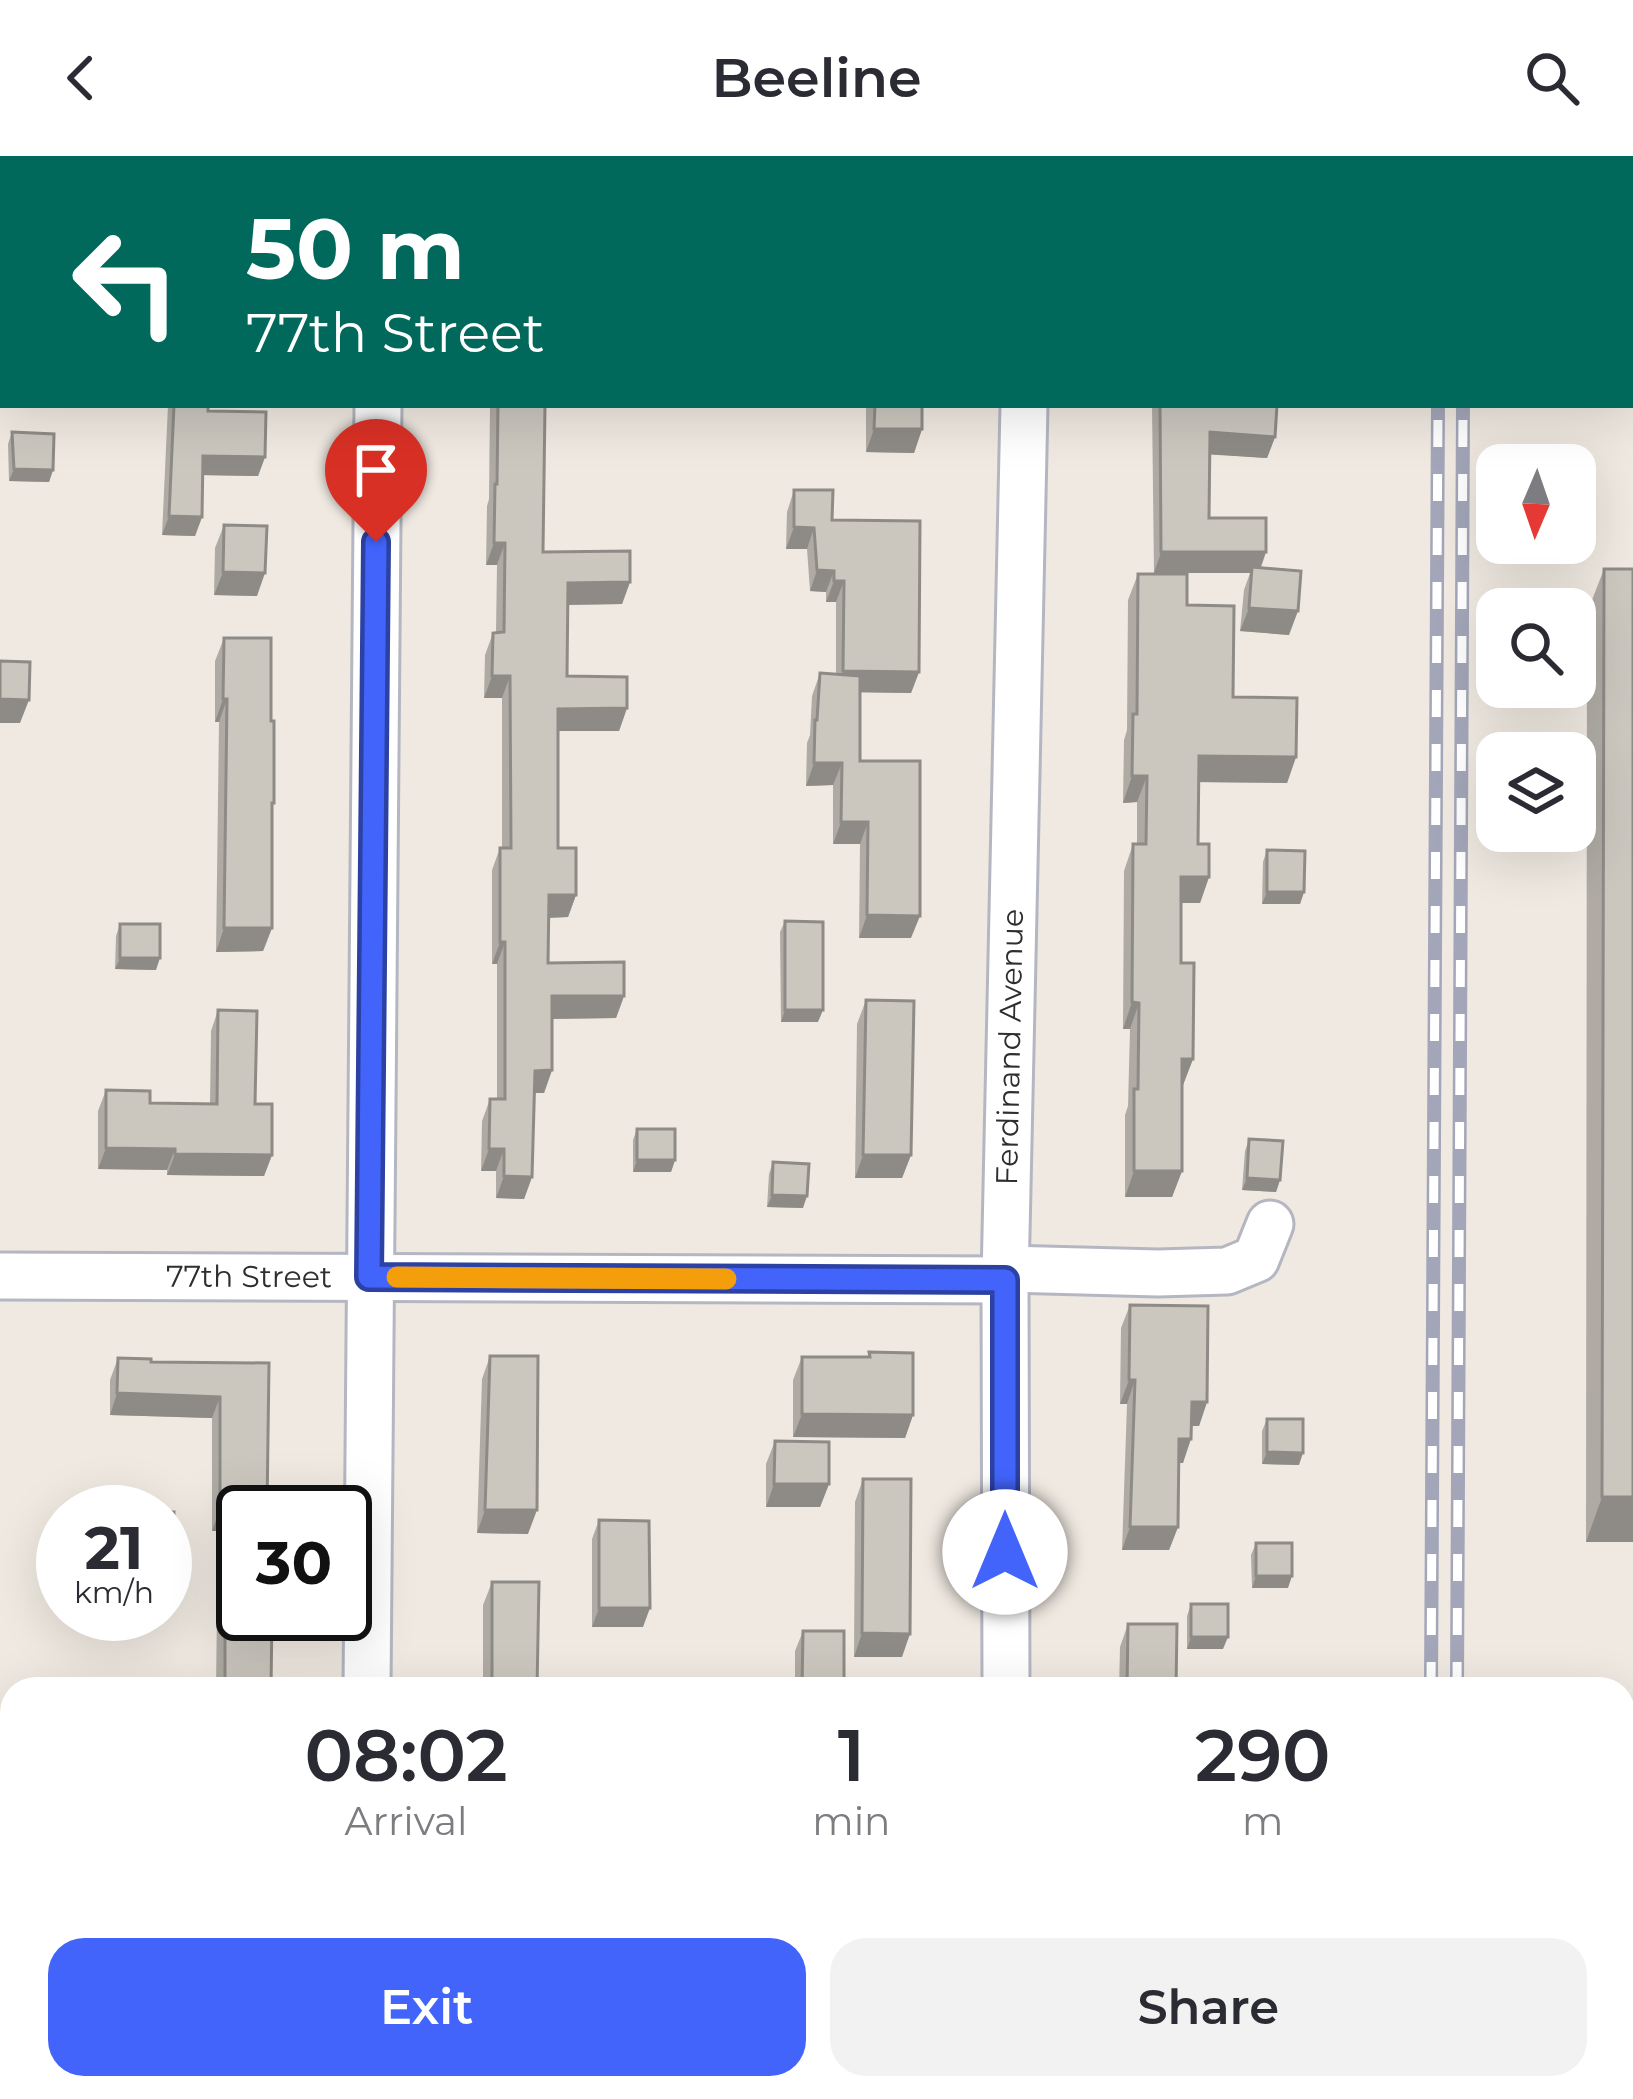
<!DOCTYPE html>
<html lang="en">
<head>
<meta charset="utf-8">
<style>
	body { margin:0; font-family:Montserrat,sans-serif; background:#f2f2f3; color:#2b2b33; height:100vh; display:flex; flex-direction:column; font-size:45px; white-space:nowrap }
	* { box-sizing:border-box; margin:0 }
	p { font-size:39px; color:#7c7c81 }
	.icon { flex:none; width:66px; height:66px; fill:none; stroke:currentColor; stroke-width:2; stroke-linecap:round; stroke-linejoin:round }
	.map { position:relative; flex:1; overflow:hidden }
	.panel { position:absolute; left:0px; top:1521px; width:1635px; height:423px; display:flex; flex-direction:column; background:#fff; border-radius:36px 36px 0 0; box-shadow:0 12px 48px #0002 }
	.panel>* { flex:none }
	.banner { position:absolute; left:0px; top:0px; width:1635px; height:252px; box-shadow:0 12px 48px #0002; background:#00695c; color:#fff; overflow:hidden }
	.needle { width:78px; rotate:182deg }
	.buttons { position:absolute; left:1476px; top:288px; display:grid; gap:24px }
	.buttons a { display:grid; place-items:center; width:120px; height:120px; border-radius:24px; background:#fff; box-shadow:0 12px 48px #0002; font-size:60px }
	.speed { position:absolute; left:36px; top:1329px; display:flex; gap:24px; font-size:60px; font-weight:700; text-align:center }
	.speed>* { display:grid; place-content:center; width:156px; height:156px; border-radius:50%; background:#fff; box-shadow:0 12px 48px #0002; line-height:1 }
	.speed small { font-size:30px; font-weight:400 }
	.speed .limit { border:6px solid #111; border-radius:18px; background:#fff; color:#111 }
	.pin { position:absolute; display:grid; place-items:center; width:102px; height:102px; color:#fff; margin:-123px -51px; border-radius:50% 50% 50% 0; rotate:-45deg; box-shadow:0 0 12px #0007 }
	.pin .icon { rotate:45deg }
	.me { position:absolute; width:132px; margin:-66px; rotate:0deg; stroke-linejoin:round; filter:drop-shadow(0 0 9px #0008) }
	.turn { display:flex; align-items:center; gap:42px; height:252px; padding:0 48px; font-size:54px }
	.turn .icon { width:156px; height:156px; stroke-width:2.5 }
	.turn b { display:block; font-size:84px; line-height:102px }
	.eta { display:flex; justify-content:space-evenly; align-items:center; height:204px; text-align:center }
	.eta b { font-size:72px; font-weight:600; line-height:84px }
	.cta { display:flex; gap:24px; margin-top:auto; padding:24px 48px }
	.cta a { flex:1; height:138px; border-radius:36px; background:#4264fb; color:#fff; font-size:48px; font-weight:600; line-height:138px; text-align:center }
	.cta a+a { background:#f2f2f3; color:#2b2b33 }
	header { display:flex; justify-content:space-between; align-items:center; height:156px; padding:0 48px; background:#fff; font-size:54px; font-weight:600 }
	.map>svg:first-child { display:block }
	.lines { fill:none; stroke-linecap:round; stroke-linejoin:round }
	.minor-casing { stroke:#b4b7c1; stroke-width:51 }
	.minor { stroke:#fff; stroke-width:45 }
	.rail-casing { stroke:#a3a6b8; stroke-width:14 }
	.rail { stroke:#fff; stroke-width:9; stroke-dasharray:27; stroke-linecap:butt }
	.wall { fill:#afaba4 }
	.shaded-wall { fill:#8e8b86 }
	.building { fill:#cbc7bf; stroke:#8e8b86; stroke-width:3 }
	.route-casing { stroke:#2b41a3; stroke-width:30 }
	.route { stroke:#4264fb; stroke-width:21 }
	.slow { stroke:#f59e0b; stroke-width:21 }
	.labels { text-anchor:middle; stroke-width:9; stroke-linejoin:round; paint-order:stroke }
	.street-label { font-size:30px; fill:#2e2e2e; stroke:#fff }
</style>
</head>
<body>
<header><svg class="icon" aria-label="back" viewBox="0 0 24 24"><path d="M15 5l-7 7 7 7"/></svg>Beeline<svg class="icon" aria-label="search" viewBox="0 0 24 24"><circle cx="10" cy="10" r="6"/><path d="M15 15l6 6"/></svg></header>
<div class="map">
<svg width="1633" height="1943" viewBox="0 0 1633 1943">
	<rect width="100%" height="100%" fill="#efe9e1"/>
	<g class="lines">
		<g class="minor-casing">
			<g id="minor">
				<path d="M380,3V0"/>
				<path d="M1029,3V0"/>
				<path d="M1005,1113L1158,1117L1227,1115L1256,1103L1270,1068"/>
				<path id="s1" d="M0,1120L1005,1124"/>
				<path d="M367,1533L378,249"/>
				<path id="s2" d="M1006,1533L1005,1124L1024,249"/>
				<path d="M1006,1932V1943"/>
				<path d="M366,1943V1932"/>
			</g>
		</g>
		<use href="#minor" class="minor"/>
		<g class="rail-casing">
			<g id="rail">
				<path d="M1439,3V0"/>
				<path d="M1464,3V0"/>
				<path d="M1431,1533L1438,249"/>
				<path d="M1457,1533L1463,249"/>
				<path d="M1429,1943V1932"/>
				<path d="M1455,1943V1932"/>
			</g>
		</g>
		<use href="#rail" class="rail"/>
	</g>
	<g class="wall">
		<path d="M168,249H208V255L265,301L258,320L203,319L202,361L195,380L162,379Z"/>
		<path d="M490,249H545L543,396L630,426L622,448L568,449L567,520L627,552L619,575H558V692L576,739L568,761L549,762L548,807L624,840L616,862L552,863V914L544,937H534L532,1021L524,1043L496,1042V1015H481L482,965L490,943H497V808H492V714L500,692H502V542H484L485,499L493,477L496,476L497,409H486L487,350L489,343Z"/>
		<path d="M866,249H922V273L914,297L866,296Z"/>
		<path d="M1152,249H1277L1275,281L1267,302L1210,298L1209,362L1266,396L1261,412L1289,479L1240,475L1244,434L1250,417H1154Z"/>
		<path d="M12,276L53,314L49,326L9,325L8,288Z"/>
		<path d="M794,334L832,364L919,516L911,537L860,536V605L911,782H859L860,688H833V629L806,630L807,587L810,579L812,540L820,517L836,518V446H826V436L810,435L807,393H786L787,356Z"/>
		<path d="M224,369L257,440L214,439L215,392Z"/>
		<path d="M1604,413L1633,1386H1586L1587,457Z"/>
		<path d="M1138,418L1187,449L1233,541L1296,601L1287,627L1198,626V688L1209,721L1200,747H1181V807L1193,903L1183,929H1182V1015L1172,1041H1125V959L1128,950L1130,873H1123L1124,715L1133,688H1137V646L1123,647L1124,584L1127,574L1128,444Z"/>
		<path d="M224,482L271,565L272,772L263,795L216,796L219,566H215V505Z"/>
		<path d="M1267,694L1304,736L1300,748H1262L1263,706Z"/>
		<path d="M785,765L818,866H781L780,776Z"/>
		<path d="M120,768L156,814L115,813L116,780Z"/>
		<path d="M866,844L911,999L902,1022H855L857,868Z"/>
		<path d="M218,854L255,948L272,999L264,1020L167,1019V1014L98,1013V955L106,934L150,947L210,948L211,875Z"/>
		<path d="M637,973L675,1004L671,1016H633V984Z"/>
		<path d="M1249,983L1280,1024L1276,1036L1242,1034L1245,995Z"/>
		<path d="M773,1006L803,1052L767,1051L769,1018Z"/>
		<path d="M1130,1149L1207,1246L1199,1270H1191L1183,1307H1179L1178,1371L1169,1394H1122L1127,1248H1120L1121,1172Z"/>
		<path d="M869,1196L913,1259L905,1282L793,1281V1224L802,1201H868Z"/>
		<path d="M490,1200L528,1378L477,1377L482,1223Z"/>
		<path d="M118,1202L151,1206L269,1207L266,1356H243V1375H212V1262L110,1259V1224Z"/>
		<path d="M1267,1263L1299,1309L1262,1308V1275Z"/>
		<path d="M775,1285L829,1328L820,1351H766V1308Z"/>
		<path d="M863,1323L902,1501H854L855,1346Z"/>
		<path d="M599,1364L643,1471H592V1383Z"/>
		<path d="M1256,1387L1288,1432H1252L1251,1399Z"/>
		<path d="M492,1426L537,1533H483V1449Z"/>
		<path d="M225,1430L271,1533L216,1531L217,1454Z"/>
		<path d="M1191,1448L1223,1493H1187V1460Z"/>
		<path d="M1128,1468L1176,1533H1119L1120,1491Z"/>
		<path d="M803,1475L844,1533H795V1495Z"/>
		<path d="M168,1932H266V1943H167Z"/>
		<rect x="849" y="1932" width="55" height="11"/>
	</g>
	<g class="shaded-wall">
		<path d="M874,273H922L914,297L866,296Z"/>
		<path d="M1210,276L1275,281L1267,302L1202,298Z"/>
		<path d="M203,300L265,301L258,320L196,319Z"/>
		<path d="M14,313L53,314L49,326L9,325Z"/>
		<path d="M169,360L202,361L195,380L162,379Z"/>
		<path d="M794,371L814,372L807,393H786Z"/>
		<path d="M494,387H505L497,409H486Z"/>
		<path d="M1161,396H1266L1258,417L1252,411L1250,417H1154Z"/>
		<path d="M817,414L834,415L826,436L810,435Z"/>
		<path d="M223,416L265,417L257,440L214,439Z"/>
		<path d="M834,425H844L836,446H826Z"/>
		<path d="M630,426L622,448L560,449L568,427Z"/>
		<path d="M1249,452L1298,455L1289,479L1240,475Z"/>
		<path d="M843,515L919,516L911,537L835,536Z"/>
		<path d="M492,520H510L502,542H484Z"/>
		<path d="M0,543L29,544L20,567H0Z"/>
		<path d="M223,543H227L219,566H215Z"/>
		<path d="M627,552L619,575H550L558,553Z"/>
		<path d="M1199,600L1296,601L1287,627L1189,626Z"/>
		<path d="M814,607H842L833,629L806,630Z"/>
		<path d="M1132,620H1147L1137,646L1123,647Z"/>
		<path d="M841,666H868L860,688H833Z"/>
		<path d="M1181,721H1209L1200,747H1172Z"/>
		<path d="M1267,736H1304L1300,748H1262Z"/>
		<path d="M549,739H576L568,761L541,762Z"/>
		<path d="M867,759L920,760L911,782H859Z"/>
		<path d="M224,772H272L263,795L216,796Z"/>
		<path d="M500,786H505L497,808H492Z"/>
		<path d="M120,802H160L156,814L115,813Z"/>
		<path d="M552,840H624L616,862L544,863Z"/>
		<path d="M1132,846L1139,847L1130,873H1123Z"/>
		<path d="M785,854H823L818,866H781Z"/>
		<path d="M1182,903H1193L1183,929H1172Z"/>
		<path d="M552,914L544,937H526L535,915Z"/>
		<path d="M106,992L175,993L167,1014L98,1013Z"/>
		<path d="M489,993H504L496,1015H481Z"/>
		<path d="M175,998L272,999L264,1020L167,1019Z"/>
		<path d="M863,999H911L902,1022H855Z"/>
		<path d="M637,1004H675L671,1016H633Z"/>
		<path d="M1134,1015H1182L1172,1041H1125Z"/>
		<path d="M504,1020L532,1021L524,1043L496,1042Z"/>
		<path d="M1247,1022L1280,1024L1276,1036L1242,1034Z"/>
		<path d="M772,1039L807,1040L803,1052L767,1051Z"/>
		<path d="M1129,1224H1135L1127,1248H1120Z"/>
		<path d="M117,1237L220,1241L212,1262L110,1259Z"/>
		<path d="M1192,1246H1207L1199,1270H1183Z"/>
		<path d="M802,1258L913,1259L905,1282L793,1281Z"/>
		<path d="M1179,1283H1191L1183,1307H1170Z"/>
		<path d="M1267,1296L1303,1297L1299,1309L1262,1308Z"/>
		<path d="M774,1328H829L820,1351H766Z"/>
		<path d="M1602,1341H1633V1386H1586Z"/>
		<path d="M220,1353H267L266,1356H243V1375H212Z"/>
		<path d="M485,1354H537L528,1378L477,1377Z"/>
		<path d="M1130,1371H1178L1169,1394H1122Z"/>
		<path d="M165,1391H173L169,1403H165Z"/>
		<path d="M1256,1420H1292L1288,1432H1252Z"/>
		<path d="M599,1452H650L643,1471H592Z"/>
		<path d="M127,1459L161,1460L156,1472L123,1471Z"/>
		<path d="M862,1477L910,1478L902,1501H854Z"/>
		<path d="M1191,1481H1228L1223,1493H1187Z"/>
		<rect x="0" y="1635" width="12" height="12"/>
		<path d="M1210,1932H1250L1248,1937H1208Z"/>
		<path d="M550,1937L598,1938L596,1943H547Z"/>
	</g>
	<g class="building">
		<rect x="129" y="0" width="145" height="3"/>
		<rect x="491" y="0" width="86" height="3"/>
		<rect x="644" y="0" width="118" height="3"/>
		<rect x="864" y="0" width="45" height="3"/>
		<path d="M174,249H208V255L266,256L265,301L203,300L202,361L169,360Z"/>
		<path d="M498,249H545L543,396L630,395V426L568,427L567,520L627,521V552L558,553V692H576V739H549L548,807L624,806V840H552V914L535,915L532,1021L504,1020V993H489L490,943H505V786H500V692H511L510,520H492L493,477L504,476L505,387H494L495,328H497Z"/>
		<path d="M875,249H922V273H874Z"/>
		<path d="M1160,249H1277L1275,281L1210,276L1209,362H1266V396H1161Z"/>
		<path d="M12,276L54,278L53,314L14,313Z"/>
		<path d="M794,334H833L832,364L920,365L919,516L843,515L844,425H834V415L817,414L814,372L794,371Z"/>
		<path d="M224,369L267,370L265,417L223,416Z"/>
		<path d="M1252,411L1301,415L1298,455L1249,452Z"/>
		<path d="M1604,413H1633V1341H1602Z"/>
		<path d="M1138,418H1187V449L1234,450L1233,541L1297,542L1296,601L1199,600L1198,688H1209V721H1181V807H1194L1193,903H1182V1015H1134V933H1138L1139,847L1132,846L1133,688H1146L1147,620H1132L1133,558H1137Z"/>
		<path d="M224,482H271V565H274V647H272V772H224L227,543H223Z"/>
		<path d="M0,505L30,506L29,544L0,543Z"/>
		<path d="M820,517L860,520V605H920V760L867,759L868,666H841L842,607H814L815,564H817Z"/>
		<path d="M1267,694L1305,695L1304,736H1267Z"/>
		<path d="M785,765L823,766V854H785Z"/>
		<rect x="120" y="768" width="40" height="34"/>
		<path d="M866,844L914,845L911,999H863Z"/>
		<path d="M218,854L257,855L255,948H272V999L175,998V993L106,992V934L150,935V947L217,948Z"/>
		<rect x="637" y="973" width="38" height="31"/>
		<path d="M1249,983L1283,985L1280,1024L1247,1022Z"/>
		<path d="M773,1006L809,1008L807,1040L772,1039Z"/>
		<path d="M1130,1149L1208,1150L1207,1246H1192L1191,1283H1179L1178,1371H1130L1135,1224H1129Z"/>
		<path d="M869,1196L913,1197V1259L802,1258V1201H870Z"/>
		<path d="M490,1200H538L537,1354H485Z"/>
		<path d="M118,1202L151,1203V1206L269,1207L267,1353H220V1241L117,1237Z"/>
		<path d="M1267,1263H1303V1297L1267,1296Z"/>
		<path d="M775,1285L829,1286V1328H774Z"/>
		<path d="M863,1323H911L910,1478L862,1477Z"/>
		<path d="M140,1356H174L173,1391H165V1356Z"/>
		<path d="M599,1364L649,1365L650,1452H599Z"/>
		<rect x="1256" y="1387" width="36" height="33"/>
		<path d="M492,1426H539L537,1533H492Z"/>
		<path d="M225,1430H243V1458H272L271,1533H198V1531H225Z"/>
		<rect x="1191" y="1448" width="37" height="33"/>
		<path d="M127,1458H161V1460L127,1459Z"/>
		<path d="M1128,1468H1177L1176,1533H1127Z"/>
		<path d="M803,1475H844V1533H802Z"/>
		<rect x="0" y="1599" width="12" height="36"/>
		<path d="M176,1932H266V1943H175Z"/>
		<rect x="485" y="1932" width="72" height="11"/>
		<path d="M557,1932H598V1938L557,1937Z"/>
		<rect x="857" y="1932" width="47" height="11"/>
	</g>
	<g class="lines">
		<g class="route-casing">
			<path id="route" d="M376,386L369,1121L1005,1124V1396"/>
		</g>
		<use href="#route" class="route"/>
		<path class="slow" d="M397,1121L726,1123"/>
	</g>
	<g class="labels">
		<g class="street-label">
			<text dy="10" stroke="none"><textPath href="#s2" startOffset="642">Ferdinand Avenue</textPath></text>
			<text dy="10" stroke="none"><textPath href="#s1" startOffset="249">77th Street</textPath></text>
		</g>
	</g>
</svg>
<div class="buttons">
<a><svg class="needle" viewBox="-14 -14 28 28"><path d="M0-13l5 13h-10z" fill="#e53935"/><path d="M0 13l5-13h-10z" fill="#7c7c81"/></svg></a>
<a><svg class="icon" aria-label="search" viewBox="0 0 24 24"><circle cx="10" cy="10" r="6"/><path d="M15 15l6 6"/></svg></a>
<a><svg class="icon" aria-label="layers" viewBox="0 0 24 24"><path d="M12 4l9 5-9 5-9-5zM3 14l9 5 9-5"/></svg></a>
</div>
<div class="speed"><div>21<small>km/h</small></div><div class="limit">30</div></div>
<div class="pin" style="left:376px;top:386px;background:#d93025"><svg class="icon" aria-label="arrive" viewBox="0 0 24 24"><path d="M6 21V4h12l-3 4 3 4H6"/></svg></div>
<svg class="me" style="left:1005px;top:1396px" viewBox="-20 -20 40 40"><circle r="19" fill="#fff"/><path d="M0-13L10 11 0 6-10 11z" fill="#4264fb"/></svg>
<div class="banner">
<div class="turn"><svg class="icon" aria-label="left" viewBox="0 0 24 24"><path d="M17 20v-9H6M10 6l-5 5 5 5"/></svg><div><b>50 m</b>77th Street</div></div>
</div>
<section class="panel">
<div class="eta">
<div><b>08:02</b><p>Arrival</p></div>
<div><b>1</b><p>min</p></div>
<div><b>290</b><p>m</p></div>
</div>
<div class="cta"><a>Exit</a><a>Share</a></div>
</section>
</div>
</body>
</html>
